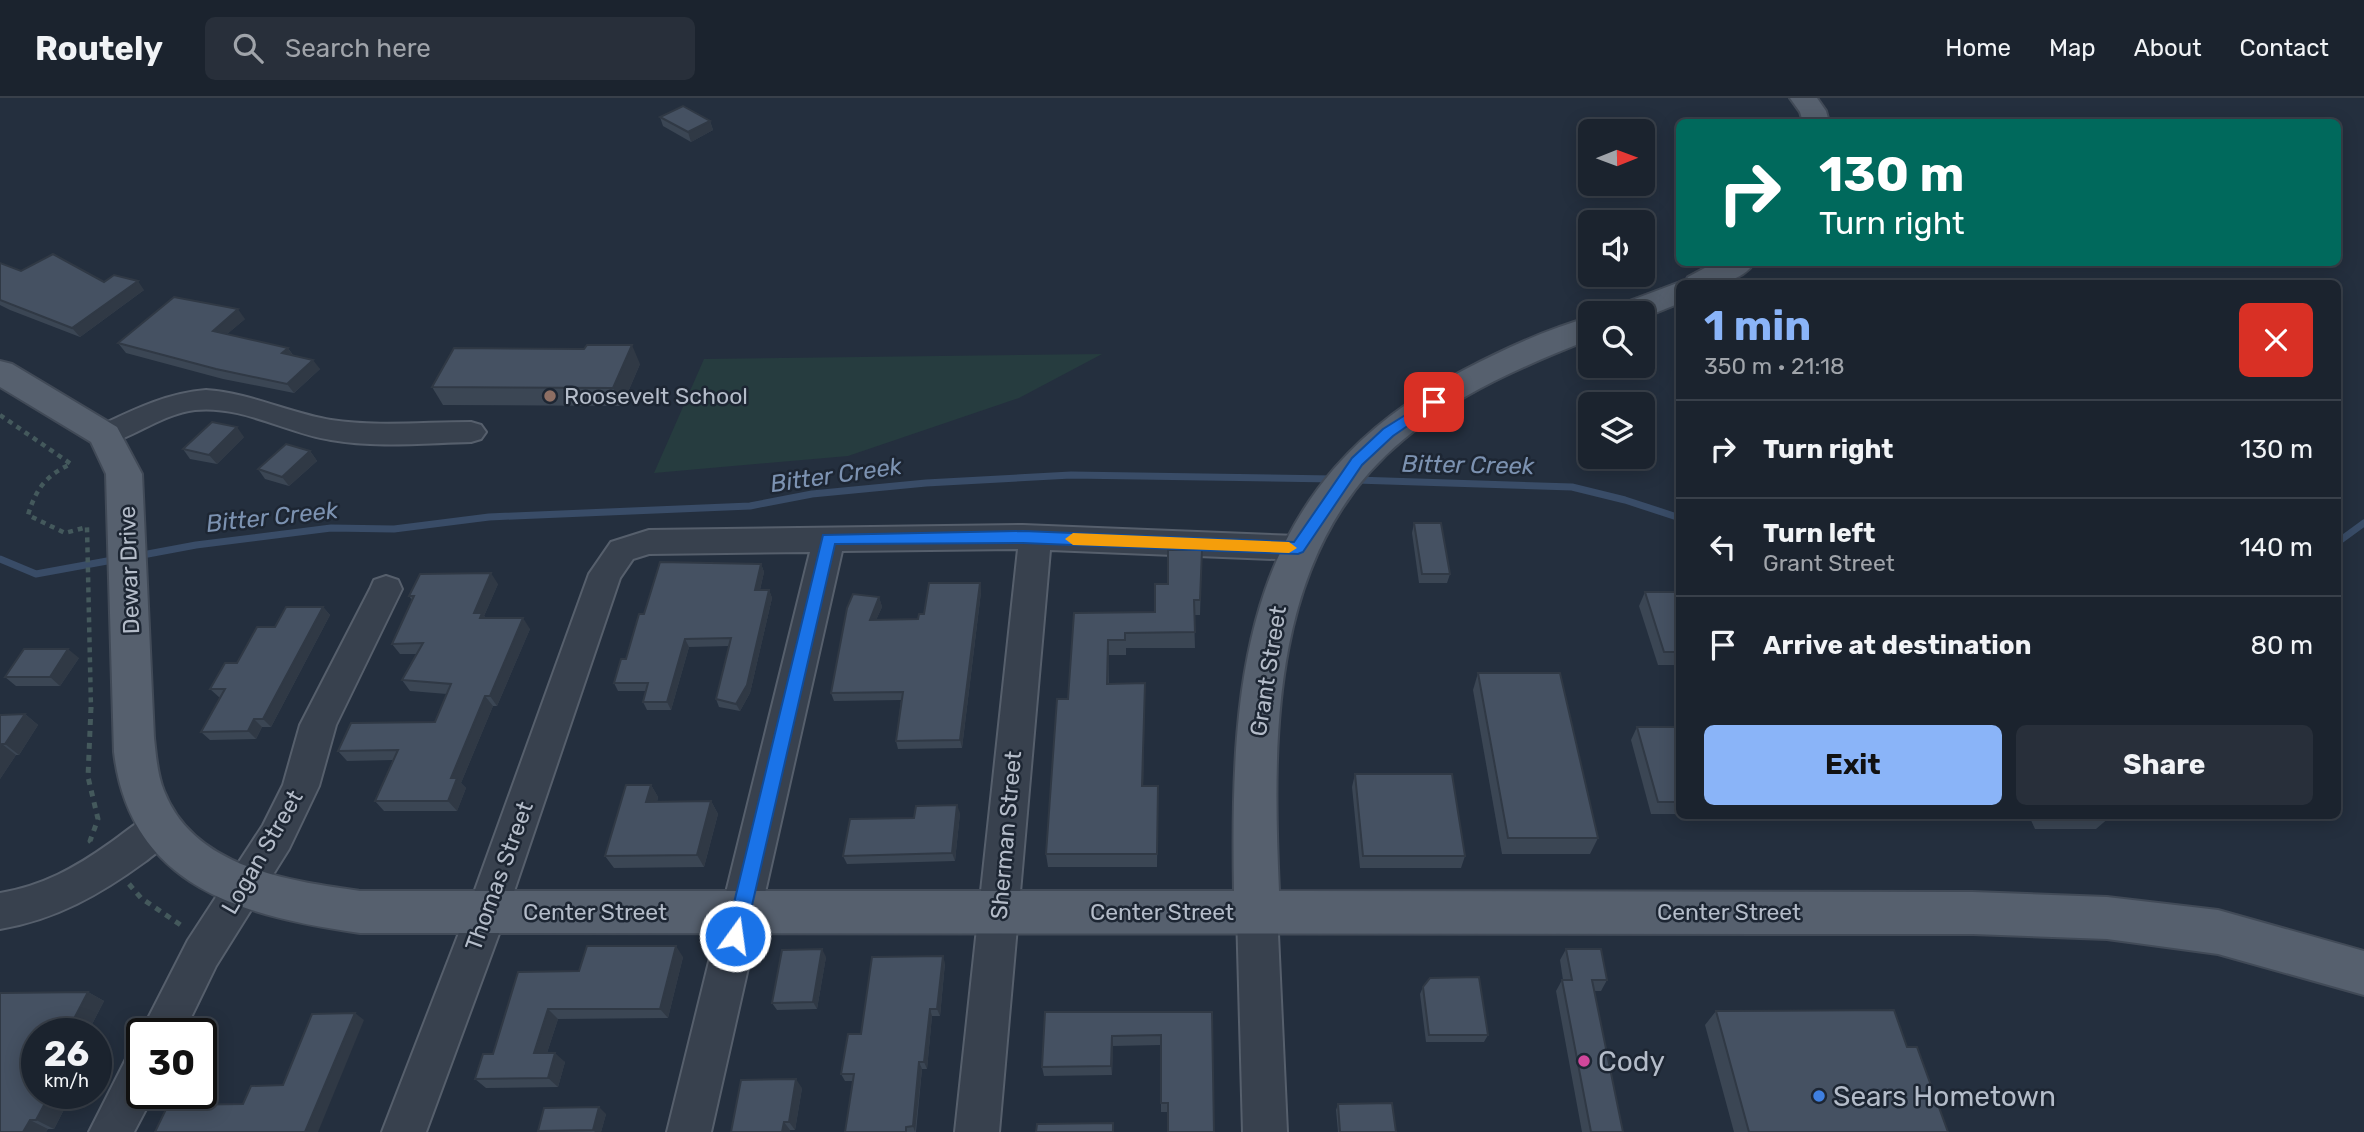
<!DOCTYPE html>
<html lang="en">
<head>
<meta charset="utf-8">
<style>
	body { margin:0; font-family:Rubik,sans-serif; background:#282f3a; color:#f1f3f6; height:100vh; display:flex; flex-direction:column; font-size:26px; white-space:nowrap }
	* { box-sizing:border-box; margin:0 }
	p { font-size:23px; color:#a0a4aa }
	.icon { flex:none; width:38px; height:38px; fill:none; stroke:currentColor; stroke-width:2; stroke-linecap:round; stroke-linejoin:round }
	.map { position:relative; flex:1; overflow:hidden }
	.drawer { position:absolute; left:1676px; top:182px; width:665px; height:539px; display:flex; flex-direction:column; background:#1b232e; border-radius:10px; box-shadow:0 4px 18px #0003,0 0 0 2px #39404a }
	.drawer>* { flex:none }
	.hud { position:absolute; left:1676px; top:21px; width:665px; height:147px; border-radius:10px; box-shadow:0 4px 18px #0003,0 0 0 2px #39404a; background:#00695c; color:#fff; overflow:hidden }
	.needle { width:46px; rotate:89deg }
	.buttons { position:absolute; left:1578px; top:21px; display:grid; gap:14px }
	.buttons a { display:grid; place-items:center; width:77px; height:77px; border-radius:10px; background:#1b232e; box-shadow:0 4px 18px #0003,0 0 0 2px #39404a; font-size:35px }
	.speed { position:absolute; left:21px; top:920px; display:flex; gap:14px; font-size:35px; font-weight:700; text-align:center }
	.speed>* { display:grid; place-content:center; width:91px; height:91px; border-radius:50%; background:#1b232e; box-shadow:0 4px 18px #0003,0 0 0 2px #39404a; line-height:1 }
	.speed small { font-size:18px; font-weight:400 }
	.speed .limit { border:4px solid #111; border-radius:10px; background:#fff; color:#111 }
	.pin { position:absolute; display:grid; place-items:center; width:60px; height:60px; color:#fff; margin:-30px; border-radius:14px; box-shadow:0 4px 10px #0006 }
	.me { position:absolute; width:77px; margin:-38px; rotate:14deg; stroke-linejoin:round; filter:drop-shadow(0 0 5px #0008) }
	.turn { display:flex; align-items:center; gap:24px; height:147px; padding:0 28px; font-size:32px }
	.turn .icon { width:91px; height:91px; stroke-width:2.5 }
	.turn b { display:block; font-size:49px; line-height:60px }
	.round { display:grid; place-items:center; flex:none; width:74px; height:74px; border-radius:10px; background:#282f3a }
	.headline { display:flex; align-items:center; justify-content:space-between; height:119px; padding:0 28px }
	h1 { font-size:42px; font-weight:700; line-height:52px; color:#8ab4f8 }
	.action { display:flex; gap:14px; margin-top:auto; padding:14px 28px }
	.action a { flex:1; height:80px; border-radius:10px; background:#8ab4f8; color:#111; font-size:28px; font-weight:700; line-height:80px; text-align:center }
	.action a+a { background:#282f3a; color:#f1f3f6 }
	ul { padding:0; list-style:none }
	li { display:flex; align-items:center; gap:21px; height:98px; padding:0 28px; border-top:2px solid #39404a }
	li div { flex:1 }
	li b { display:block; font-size:26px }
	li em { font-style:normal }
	header { display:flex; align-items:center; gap:42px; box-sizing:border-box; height:98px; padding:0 35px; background:#1b232e; border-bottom:2px solid #39404a }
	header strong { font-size:33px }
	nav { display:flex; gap:38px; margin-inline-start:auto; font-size:24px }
	.search { width:490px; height:63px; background:#282f3a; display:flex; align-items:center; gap:18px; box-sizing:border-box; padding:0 24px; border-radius:10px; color:#a0a4aa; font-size:26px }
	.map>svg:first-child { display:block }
	.green { fill:#263c3f }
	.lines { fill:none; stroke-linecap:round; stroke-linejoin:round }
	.stream { stroke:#394c67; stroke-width:7 }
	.minor-casing { stroke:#565f6c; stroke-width:4 }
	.major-casing { stroke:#414a57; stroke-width:4 }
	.path-far1 { stroke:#44595c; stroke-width:4.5; stroke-dasharray:5 5; stroke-linecap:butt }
	.path { stroke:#44595c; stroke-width:5; stroke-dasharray:6 6; stroke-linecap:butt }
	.minor { fill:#38414e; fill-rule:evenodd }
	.major { fill:#56606e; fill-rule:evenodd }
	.wall { fill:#3b4654 }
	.shaded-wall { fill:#303945 }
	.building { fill:#455162; stroke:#303945; stroke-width:2 }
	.route { fill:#1a73e8; stroke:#114b97; stroke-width:2 }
	.slow { fill:#f59e0b }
	.education-dot { fill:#8d6e63; stroke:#1d2633; stroke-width:2.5 }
	.hotel-dot { fill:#d1479c; stroke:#1d2633; stroke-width:2.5 }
	.shop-dot { fill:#3f7fe0; stroke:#1d2633; stroke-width:2.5 }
	.labels { text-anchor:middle; stroke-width:5; stroke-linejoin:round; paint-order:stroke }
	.poi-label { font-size:23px; fill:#b4bcc9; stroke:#1d2633; text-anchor:start }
	.street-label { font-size:23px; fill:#b4bcc9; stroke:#1d2633 }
	.water-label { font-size:24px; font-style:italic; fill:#7c92b1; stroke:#1d2633 }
	.near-poi-label { font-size:28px; fill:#b4bcc9; stroke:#1d2633; text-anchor:start }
</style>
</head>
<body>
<header>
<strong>Routely</strong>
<div class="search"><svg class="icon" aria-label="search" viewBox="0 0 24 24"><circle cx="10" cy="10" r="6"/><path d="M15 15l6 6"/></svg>Search here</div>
<nav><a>Home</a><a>Map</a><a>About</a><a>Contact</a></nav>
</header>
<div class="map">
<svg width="2364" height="1034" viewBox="0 0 2364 1034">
	<rect width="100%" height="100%" fill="#242f3e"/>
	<path class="green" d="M1102,256L1019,300L848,358L654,375L704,261Z"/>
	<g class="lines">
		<g class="stream">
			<path d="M1356,382L1572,389L1625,402L1680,420"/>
			<path d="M2338,444L2364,425"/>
			<path d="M137,458L196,447L331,430L394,431L489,419L750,408L812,396L926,385L1071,377L1334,381"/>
			<path d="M0,461L36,476L118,461"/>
		</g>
		<g class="minor-casing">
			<g id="minor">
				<path d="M206,292C250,295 289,315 331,322C377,329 425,324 471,324L481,327L486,334L481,341L471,344C425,345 377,350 331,342C286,335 242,307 195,312C163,316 136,338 105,347L95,344L90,337L95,330C131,313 166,295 206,292Z"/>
				<path d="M1023,427L1298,438L1309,442L1314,450L1309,458L1298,462L1050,452L999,1034H955L1018,451L842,453L711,1034H667L810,454L649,456L633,461L620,480L507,814L426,1034H382L467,814L589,476L611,444L649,432Z"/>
				<path d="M386,478L398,482L402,491L336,627L319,688L289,751L216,868L183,936H142V940L140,936L188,842L263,727L283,687L300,627L370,491L374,482Z"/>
				<path d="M161,712L174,717L180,729C173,745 159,752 146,763C101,796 55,822 0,831V795C42,788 75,770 110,745C127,733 142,719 161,712Z"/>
				<path d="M1257,796L1271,801L1277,814L1287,1034H1243L1237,814L1243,801Z"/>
				<path d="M142,953V996H154L134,1034H89L127,959Z"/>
			</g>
		</g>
		<g class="major-casing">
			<g id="major">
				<path d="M1790,0H1817L1826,13L1829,24H1803L1800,14Z"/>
				<path d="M1716,164H1755C1739,188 1709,186 1684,186L1688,179Z"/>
				<path d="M1680,184L1684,186H1680V205L1643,220V215H1611L1616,208Z"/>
				<path d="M1591,219V241C1525,267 1459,295 1404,341C1270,451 1272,635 1279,793L1973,794L2107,799L2218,812L2364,853V897L2218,856L2107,841L1973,836L360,835C244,818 130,790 114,654L106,376L91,344L0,289V263L12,266L117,329L142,376L154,640C156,657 157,676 164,693C194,770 289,783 360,793H1234C1230,572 1245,384 1464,272C1504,251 1547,231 1591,219Z"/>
			</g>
		</g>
		<path class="path-far1" d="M0,317L71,366C46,377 36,391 28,417L65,435L87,429L91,611"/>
		<g class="path">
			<path d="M91,609L88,679L98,721L90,743L93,746"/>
			<path d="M129,786L141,800L185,830"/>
		</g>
		<use href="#minor" class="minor"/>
		<use href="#major" class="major"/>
	</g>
	<g class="wall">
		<path d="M660,19L710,23L713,32L691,44L663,28Z"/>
		<path d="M0,165L21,173L104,184L144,192L80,239L10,212L0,207Z"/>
		<path d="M245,221L227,236L288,250L293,257L320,271L294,295L223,281L126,255L118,245Z"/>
		<path d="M640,266L622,308L443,307L432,289Z"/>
		<path d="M244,339L217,366L190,361L183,351Z"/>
		<path d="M310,353L317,363L289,388L265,381L258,371Z"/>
		<path d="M1414,425L1450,476L1447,485H1419L1412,435Z"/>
		<path d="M1202,452L1200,517H1194L1195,550H1126V557H1109V586L1145,585L1143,688H1158L1157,769H1048L1046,756L1068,601L1074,515L1155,514L1168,486Z"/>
		<path d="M761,466L764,474L760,492H769L772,500L750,595L740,613L719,609L716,601L729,548L689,549L671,612H647L643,604L646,593H618L614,585L626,561L644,516Z"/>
		<path d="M980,485L981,494L962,650L898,651L896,643L901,602L834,603L831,595L879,499L882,509L876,522L918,521L924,516Z"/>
		<path d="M498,486L484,518L486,520L530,531L497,608H493L461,685L466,690L457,713H384L375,703L393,662L347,663L338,653L435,624L447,596L410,593L402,582L417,556H400L392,546L412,502L409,498Z"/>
		<path d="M1645,494H1680V567H1658L1639,508Z"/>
		<path d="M323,509L330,517L271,629H262L256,641L210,642L201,634L220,600L210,591L275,529Z"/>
		<path d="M79,560L60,588H16L5,579Z"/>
		<path d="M1478,575L1598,740L1590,756H1502L1473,592Z"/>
		<path d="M25,616L38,627L19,657H16L0,681V617Z"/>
		<path d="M1637,629H1680V716H1651L1631,642Z"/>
		<path d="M1355,676L1465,758L1461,770H1360L1352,689Z"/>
		<path d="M651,687L658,699L657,704L711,703L718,716L704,769L614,770L605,758Z"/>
		<path d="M960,715L955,763L847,766L843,758L914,720Z"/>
		<path d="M2029,718H2109L2110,719L2096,731H2035Z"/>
		<path d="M1566,851L1607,882L1601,893H1594L1623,1034H1582L1556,893L1562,882H1563L1560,862Z"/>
		<path d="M683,859L668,920L558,921L547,955L565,964L558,989L486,990L475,981L493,956L579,873Z"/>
		<path d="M826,859L817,911L777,912L772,905Z"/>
		<path d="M945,865L940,918H932L927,971H922L916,1034H845L853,983H845L841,976L861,936Z"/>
		<path d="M1423,889L1488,937L1484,944H1426L1420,896Z"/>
		<path d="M88,894L104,903L87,936H37V996H72L54,1031H48L46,1034H0V895Z"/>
		<path d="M1716,913L1907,949L1948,1034H1734L1705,927Z"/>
		<path d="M1045,914H1212L1168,1014H1161V947L1113,948L1112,977L1044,978L1042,969Z"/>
		<path d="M802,990L795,1032H790V1034H731Z"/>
		<path d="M1338,1006L1396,1034H1338L1336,1012Z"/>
		<path d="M606,1016L601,1034H539L538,1033Z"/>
	</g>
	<g class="shaded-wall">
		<path d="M710,23L713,32L691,44L688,34Z"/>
		<path d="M138,183L144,192L80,239L72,230Z"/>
		<path d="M238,211L245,221L220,242L213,233Z"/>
		<path d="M632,247L640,266L622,308L613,290Z"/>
		<path d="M288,250L294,259L282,255Z"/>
		<path d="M313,262L320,271L294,295L287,286Z"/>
		<path d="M237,329L244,339L217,366L209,357Z"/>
		<path d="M310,353L317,363L289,388L282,379Z"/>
		<path d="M761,466L764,474L758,500L755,492Z"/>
		<path d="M491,475L498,486L484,518L489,526L487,531L474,515Z"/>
		<path d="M980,485L981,494L962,650L960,642Z"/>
		<path d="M769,492L772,500L750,595L740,613L736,606Z"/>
		<path d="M879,499L882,509L872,531L870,522Z"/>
		<path d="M323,509L330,517L271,629L263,621Z"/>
		<path d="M523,520L530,531L497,608L490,598Z"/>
		<path d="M685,541L689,549L671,612L667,604Z"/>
		<path d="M1108,542L1109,557L1108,601L1107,586Z"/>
		<path d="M68,551L79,560L60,588L50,579Z"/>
		<path d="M1145,585V600L1143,702L1142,688Z"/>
		<path d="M485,598L493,608L461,685L466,690L457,713L448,703L451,680Z"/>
		<path d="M25,616L38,627L19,657L5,646Z"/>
		<path d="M254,621L262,629L256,641L248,633Z"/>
		<path d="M2,646L16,657L0,681V650Z"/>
		<path d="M651,687L658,699L654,716L646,704Z"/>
		<path d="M711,703L718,716L704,769L697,757Z"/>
		<path d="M957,707L960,715L955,763L952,755Z"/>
		<path d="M676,848L683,859L668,920L660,911Z"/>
		<path d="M822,851L826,859L817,911L813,904Z"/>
		<path d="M943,858L945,865L940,918L937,911Z"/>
		<path d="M88,894L104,903L87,936H66Z"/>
		<path d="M548,911L558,921L544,964L534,955Z"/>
		<path d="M930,911L932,918L927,971L924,964Z"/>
		<path d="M355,915L364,922L318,1034H305Z"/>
		<path d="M1112,938L1113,948L1112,977L1111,968Z"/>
		<path d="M555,955L565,964L558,989L548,980Z"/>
		<path d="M919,964L922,971L915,1034L913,1028Z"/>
		<path d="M796,981L802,990L795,1032L789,1024Z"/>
		<path d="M50,996H72L54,1031L36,1022Z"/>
		<path d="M599,1009L606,1016L601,1034H595L593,1032Z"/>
		<path d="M30,1022L48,1031L46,1034H23Z"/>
		<path d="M784,1024L790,1032V1034H782Z"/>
	</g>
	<g class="building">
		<path d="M683,8L710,23L688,34L660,19Z"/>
		<path d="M53,156L104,184L114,177L138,183L72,230L0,202V165L21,173Z"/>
		<path d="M174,199L238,211L213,233L288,250L282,255L313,262L287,286L216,271L118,245Z"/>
		<path d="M587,247H632L613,290L432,289L454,250L584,251Z"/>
		<path d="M212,324L237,329L209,357L183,351Z"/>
		<path d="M286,346L310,353L282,379L258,371Z"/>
		<path d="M1414,425H1441L1450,476H1422Z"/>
		<path d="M1168,452H1202L1200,502H1194L1195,534L1125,535V542H1108L1107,586L1145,585L1142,688H1158L1157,756H1046L1057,601H1068L1074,515L1155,514V486H1168Z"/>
		<path d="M660,464L761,466L755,492H769L747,587L736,606L716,601L731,540L685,541L667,604H643L648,585H614L621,561H626L639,516H644Z"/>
		<path d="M491,475L474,515H482L480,520H523L490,598H485L451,680H457L448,703H375L398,652L338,653L351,625L435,624L451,586L402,582L423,545L392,546L414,498H409L420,476Z"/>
		<path d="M929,485H980L960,642L896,643L903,594L831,595L847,510L853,496L879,499L870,522L918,521L919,516H924Z"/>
		<path d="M1645,494H1680V554H1664Z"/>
		<path d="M286,509H323L263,621H254L248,633L201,634L225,591H210L225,565H237L257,529H275Z"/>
		<path d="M24,551H68L50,579H5Z"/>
		<path d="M1478,575H1560L1598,740H1508Z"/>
		<path d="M25,616L5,646H2L0,650V617Z"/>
		<path d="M1637,629H1680V704H1658Z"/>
		<path d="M1355,676H1452L1465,758H1363Z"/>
		<path d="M626,687H651L646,704L711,703L697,757L605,758Z"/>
		<path d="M957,707L952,755L843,758L850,721L914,720L916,708Z"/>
		<path d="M2047,718H2109L2110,719H2048Z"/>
		<path d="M587,848H676L660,911H548L534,955H555L548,980L475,981L483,956H493L518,874L579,873Z"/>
		<path d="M822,851L813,904L772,905L782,852Z"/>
		<path d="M1566,851H1601L1607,882H1592L1623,1034H1591L1562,882H1572Z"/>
		<path d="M943,858L937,911H930L924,964H919L913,1028L906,1029V1034H845L854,976H841L848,936H861L872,859Z"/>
		<path d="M1479,879L1488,937H1429L1423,889L1430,880Z"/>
		<path d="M88,894L66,936H37V996H50L36,1022H30L23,1034H0V895Z"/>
		<path d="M1894,912L1907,949H1917L1948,1034H1749L1716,913Z"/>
		<path d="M1045,914H1212L1214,1034H1168V1005H1161V937L1112,938L1111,968L1042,969Z"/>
		<path d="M355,915L305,1034H155L168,1007L243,1006L251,988L283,987L312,916Z"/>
		<path d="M796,981L789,1024H784L782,1034H731L741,982Z"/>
		<path d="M1392,1005L1396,1034H1340L1338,1006Z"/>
		<path d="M599,1009L593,1032L538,1033L544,1010Z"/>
		<path d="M1113,1025V1034H1036L1037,1026Z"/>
	</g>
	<path class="route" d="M1434,299L1438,300V307L1393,338L1362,367L1303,454L1298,456L1023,445L835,446L745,838L742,844L735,847L729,844L726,838L823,437L1023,433L1294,444L1352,360L1383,331Z"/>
	<path class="slow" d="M1073,435L1289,444L1297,450L1289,455L1073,447L1065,441Z"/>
	<circle class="education-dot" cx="550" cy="298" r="7"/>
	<circle class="hotel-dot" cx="1584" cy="963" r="7"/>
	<circle class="shop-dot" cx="1819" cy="998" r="7"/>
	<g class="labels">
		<g class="poi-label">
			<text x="564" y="306">Roosevelt School</text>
		</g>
		<g class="street-label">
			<text transform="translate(129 472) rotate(-92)" y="8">Dewar Drive</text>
			<text transform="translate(1268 573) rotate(-81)" y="8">Grant Street</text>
			<text transform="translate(1006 737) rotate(-85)" y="8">Sherman Street</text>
			<text transform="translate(262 754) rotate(-60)" y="8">Logan Street</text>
			<text transform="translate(499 778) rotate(-70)" y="8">Thomas Street</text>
			<text x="595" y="822">Center Street</text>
			<text x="1162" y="822">Center Street</text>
			<text x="1729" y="822">Center Street</text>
		</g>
		<g class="water-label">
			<text transform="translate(1468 367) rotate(1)" y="8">Bitter Creek</text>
			<text transform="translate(836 377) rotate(-8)" y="8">Bitter Creek</text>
			<text transform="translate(272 419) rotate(-6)" y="8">Bitter Creek</text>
		</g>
		<g class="near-poi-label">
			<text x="1598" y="973">Cody</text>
			<text x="1833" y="1008">Sears Hometown</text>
		</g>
	</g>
</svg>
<div class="buttons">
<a><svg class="needle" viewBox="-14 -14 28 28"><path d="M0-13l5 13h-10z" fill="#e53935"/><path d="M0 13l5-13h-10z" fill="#a0a4aa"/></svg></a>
<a><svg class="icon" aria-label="sound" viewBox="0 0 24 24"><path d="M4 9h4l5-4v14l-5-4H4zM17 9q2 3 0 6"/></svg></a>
<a><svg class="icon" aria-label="search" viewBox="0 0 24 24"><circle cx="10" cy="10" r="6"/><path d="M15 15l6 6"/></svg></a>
<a><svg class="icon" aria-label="layers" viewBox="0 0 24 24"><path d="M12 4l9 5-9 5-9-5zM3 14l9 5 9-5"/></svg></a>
</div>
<div class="speed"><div>26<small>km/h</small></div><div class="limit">30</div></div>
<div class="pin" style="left:1434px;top:304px;background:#d93025"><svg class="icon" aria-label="arrive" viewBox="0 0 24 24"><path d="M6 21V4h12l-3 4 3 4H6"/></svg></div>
<svg class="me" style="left:735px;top:838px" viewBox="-20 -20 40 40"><circle r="17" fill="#1a73e8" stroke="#fff" stroke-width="3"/><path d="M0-11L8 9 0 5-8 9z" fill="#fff"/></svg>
<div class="hud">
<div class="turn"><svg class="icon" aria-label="right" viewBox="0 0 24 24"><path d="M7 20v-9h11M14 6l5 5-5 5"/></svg><div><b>130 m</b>Turn right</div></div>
</div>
<section class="drawer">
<div class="headline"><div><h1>1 min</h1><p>350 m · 21:18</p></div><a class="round" style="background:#d93025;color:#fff"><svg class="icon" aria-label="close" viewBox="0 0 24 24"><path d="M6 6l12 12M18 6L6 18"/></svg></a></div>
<ul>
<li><svg class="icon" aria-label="right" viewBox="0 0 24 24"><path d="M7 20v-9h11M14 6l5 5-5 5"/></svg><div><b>Turn right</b></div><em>130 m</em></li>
<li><svg class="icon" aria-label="left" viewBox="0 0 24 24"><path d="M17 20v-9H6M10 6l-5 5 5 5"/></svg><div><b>Turn left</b><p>Grant Street</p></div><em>140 m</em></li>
<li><svg class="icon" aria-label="arrive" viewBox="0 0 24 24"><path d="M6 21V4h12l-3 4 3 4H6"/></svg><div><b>Arrive at destination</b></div><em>80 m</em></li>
</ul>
<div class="action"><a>Exit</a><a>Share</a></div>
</section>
</div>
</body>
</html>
